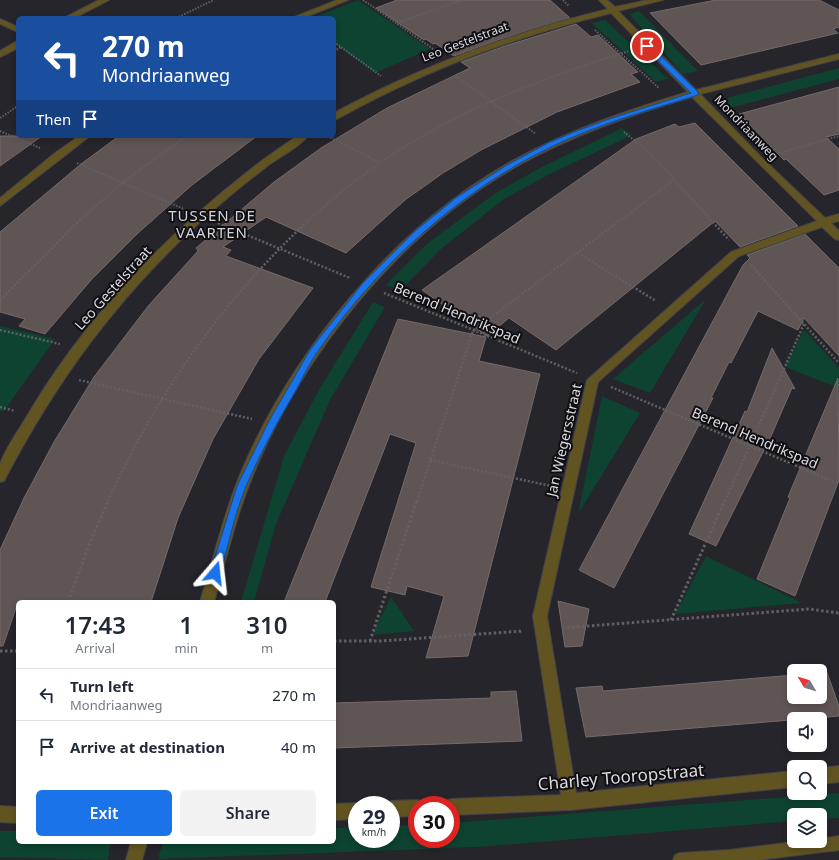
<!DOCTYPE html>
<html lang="en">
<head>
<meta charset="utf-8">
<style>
	body { margin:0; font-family:"Noto Sans",sans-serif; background:#f2f2f3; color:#1f2937; height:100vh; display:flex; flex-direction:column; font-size:15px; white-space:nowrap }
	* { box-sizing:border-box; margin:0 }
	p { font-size:13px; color:#747a83 }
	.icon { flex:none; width:22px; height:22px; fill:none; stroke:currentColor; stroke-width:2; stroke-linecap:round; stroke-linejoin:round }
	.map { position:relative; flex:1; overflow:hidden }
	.sheet { position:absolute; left:16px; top:600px; width:320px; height:244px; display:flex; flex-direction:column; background:#fff; border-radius:6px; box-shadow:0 2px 6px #0003 }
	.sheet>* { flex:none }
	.banner { position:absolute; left:16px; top:16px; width:320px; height:122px; border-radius:6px; box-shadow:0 2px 6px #0003; background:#1a4fa0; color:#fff; overflow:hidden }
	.needle { width:26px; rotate:308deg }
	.tools { position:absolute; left:787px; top:664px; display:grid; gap:8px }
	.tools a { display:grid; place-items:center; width:40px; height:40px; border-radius:6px; background:#fff; box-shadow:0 2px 6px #0003; font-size:20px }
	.speed { position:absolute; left:348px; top:796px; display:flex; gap:8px; font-size:20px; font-weight:700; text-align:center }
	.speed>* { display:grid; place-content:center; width:52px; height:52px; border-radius:50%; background:#fff; box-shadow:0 2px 6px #0003; line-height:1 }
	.speed small { font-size:10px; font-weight:400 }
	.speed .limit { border:6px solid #d22; background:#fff; color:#111 }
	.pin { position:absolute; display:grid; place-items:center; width:34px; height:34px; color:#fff; margin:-17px; border:2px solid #fff; border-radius:50%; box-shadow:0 1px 4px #0007 }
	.me { position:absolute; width:44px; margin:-22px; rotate:17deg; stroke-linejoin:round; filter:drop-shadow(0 0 3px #0008) }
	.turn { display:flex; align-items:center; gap:14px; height:84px; padding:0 20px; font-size:18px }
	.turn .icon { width:52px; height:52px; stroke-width:2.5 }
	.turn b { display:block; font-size:28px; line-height:34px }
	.then { display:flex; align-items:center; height:38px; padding:0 20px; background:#0003; gap:8px; font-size:15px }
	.eta { display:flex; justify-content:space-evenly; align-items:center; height:68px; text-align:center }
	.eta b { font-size:24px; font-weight:600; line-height:28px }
	.cta { display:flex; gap:8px; margin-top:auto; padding:8px 20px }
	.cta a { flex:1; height:46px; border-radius:6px; background:#1a73e8; color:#fff; font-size:16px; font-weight:600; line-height:46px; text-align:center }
	.cta a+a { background:#f2f2f3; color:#1f2937 }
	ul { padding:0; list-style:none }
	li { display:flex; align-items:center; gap:12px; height:52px; padding:0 20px; border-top:1px solid #e0e1e3 }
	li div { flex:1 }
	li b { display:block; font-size:15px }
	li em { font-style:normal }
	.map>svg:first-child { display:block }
	.green { fill:#0d4330 }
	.building { fill:#605555; stroke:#746a69 }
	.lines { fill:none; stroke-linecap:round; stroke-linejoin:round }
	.lane-casing { stroke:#434249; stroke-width:2 }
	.street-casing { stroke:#434249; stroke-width:2 }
	.path-far2 { stroke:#616066; stroke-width:2; stroke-dasharray:1.5 1.5; stroke-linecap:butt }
	.path-far1 { stroke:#616066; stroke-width:2.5; stroke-dasharray:2 2; stroke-linecap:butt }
	.path { stroke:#616066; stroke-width:3; stroke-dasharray:2.5 2.5; stroke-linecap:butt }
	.lane { fill:#625421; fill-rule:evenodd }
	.street { fill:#625421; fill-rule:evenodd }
	.route { fill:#1a73e8; stroke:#114b97 }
	.labels { text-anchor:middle; stroke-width:4; stroke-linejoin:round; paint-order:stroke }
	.far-street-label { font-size:12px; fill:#dcdbe0; stroke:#0f0e12 }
	.street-label { font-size:14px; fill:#dcdbe0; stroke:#0f0e12 }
	.neighbourhood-label { font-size:15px; letter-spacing:1px; fill:#d5d4dd; stroke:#0f0e12 }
	.near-street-label { font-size:17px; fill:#dcdbe0; stroke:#0f0e12 }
</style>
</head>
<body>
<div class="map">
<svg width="839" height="860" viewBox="0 0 839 860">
	<rect width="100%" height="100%" fill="#26252c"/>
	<g class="green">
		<path d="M358,0L430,49L375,73L334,43V18H313Z"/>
		<path d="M639,11L698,71L683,74L629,14Z"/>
		<path d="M605,20L668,79L656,82L592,23Z"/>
		<path d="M839,68V79L730,108L723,99Z"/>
		<path d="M622,128L632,135L550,174L504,199L441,249L400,291L386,285L428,243L494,194L540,168Z"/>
		<path d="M706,299L650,393L613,379Z"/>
		<path d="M373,302L385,307L330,400L276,524L254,602H241L284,456L320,388Z"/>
		<path d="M0,326L55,339L4,411H0Z"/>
		<path d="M804,330L839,368V388L785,367Z"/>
		<path d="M602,396L640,413L578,514Z"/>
		<path d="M706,556L802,603L675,614Z"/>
		<path d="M391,597L414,631L372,635Z"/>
		<path d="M839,793V818L820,819V815H794V821L477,847L158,859L163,842H334V828L357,827V839H391V826L417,825V839H451V823Z"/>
		<path d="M0,831H18V842H110L108,860L0,857Z"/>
	</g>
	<g class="building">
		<path d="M397,0H550L570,18L501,39L454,56L435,43L433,44L426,39L424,40L376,8Z"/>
		<path d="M716,0H819L839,10V27L833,29L838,33L701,65L650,13Z"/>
		<path d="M576,24L591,37L598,35L638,72L631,74L640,82L557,112L481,150L443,173L405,200L346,253L266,217L223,247L231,250L226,256L313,288L259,359L213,439L178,518L151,602H18L3,646H0V550L24,498L54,442L94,377L149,305L198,251L196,248L274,182L321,148L387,108L470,68L461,62L505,46Z"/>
		<path d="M839,87V134L826,137L839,149V190L824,195L786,159L784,160L739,114Z"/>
		<path d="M695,123L798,226L740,247L715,221L556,350L509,318L487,336L422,290L636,139L675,124L679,127Z"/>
		<path d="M0,136H42L0,166Z"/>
		<path d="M119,136H257L192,185L137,234L91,280L45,334L19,326L25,319L0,312V232L81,164Z"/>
		<path d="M805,234L839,268V356L804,318L798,330L758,311L731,363L729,362L711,398H713L614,588L579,570L743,265L750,258L747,255Z"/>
		<path d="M398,319L486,337L479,361L540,374L468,656L426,658L444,596L407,586L405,595L371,587L416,443L390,434L325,602H284Z"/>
		<path d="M772,348L795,389L792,388L771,436L716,546L689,534L745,411L747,412Z"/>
		<path d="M838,378L839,480L795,596L757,579L790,498L788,497Z"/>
		<path d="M558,601L589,609L582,646L565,647Z"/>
		<path d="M825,667L839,706V716L586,737L576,688L602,686L603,691L794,675V697H820V671H801L800,669Z"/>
		<path d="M516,691L522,741L334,748V703L491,698V692Z"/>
	</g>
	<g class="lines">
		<g class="lane-casing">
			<path id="lane" d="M839,836V850L758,860H673L675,855L680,853L729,850L802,841H820V839Z"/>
		</g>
		<g class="street-casing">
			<g id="street">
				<path d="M99,0H109L74,18H64Z"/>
				<path d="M337,0H348L303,18H292Z"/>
				<path d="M599,0H607L615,7L648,0H663L618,11L696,90L839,54V59L700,94L761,157L825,218L839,214V221L831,223L839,231V240L835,239L822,227L739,256L598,382L547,616L576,793L794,771V787L570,810L451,815V805H444L445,801L451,799L561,795L533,616L587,380L731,252L817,221L692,97C633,114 575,134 521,164C402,230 304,351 253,475C236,516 226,560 214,602H200C213,560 223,517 239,477C291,352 394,226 514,160C569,130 628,110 688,92L611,13C513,37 425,70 337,119L334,120V113C421,66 511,33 608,9Z"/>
				<path d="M0,19L18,27V32L0,24Z"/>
				<path d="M15,42H18V48L0,57V51Z"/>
				<path d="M79,136H90L0,206V198L55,153Z"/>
				<path d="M297,136H308C298,148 279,157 266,167C244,184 222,202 201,221C118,297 56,381 4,481L0,482C0,477 0,469 0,464C6,447 21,427 30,411C85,319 161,240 246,173C262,160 280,148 297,136Z"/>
				<path d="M839,766V782L820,784V768Z"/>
				<path d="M417,800L423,802L424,805H417V816L391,817V805H385L391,801Z"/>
				<path d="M357,803L362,805H357V819L334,820V804Z"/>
				<path d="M0,806L18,807V823L0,822Z"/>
				<path d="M131,842H147L142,860H126Z"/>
			</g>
		</g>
		<g class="path-far2">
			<path d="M363,0L436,51"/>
			<path d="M563,0L569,6"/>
			<path d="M176,18L214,0"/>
			<path d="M397,23L462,0"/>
			<path d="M595,30L659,88"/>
			<path d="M334,42L381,76"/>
			<path d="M334,51L341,47"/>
			<path d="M456,76L536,134"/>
			<path d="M0,118L18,106"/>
			<path d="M0,131L40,148"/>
			<path d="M624,132L651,154L711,220"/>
			<path d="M328,136L378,162"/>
			<path d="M776,154L839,136"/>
			<path d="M77,163L184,209"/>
			<path d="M80,220L123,182L186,136"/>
			<path d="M309,220C403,132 508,89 629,51"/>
			<path d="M621,220L674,180"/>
		</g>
		<g class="path-far1">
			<path d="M710,219L729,240"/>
			<path d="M218,223L350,278"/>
			<path d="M578,253L656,301"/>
			<path d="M751,265L839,363"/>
			<path d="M384,293L577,373"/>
			<path d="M0,300L81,219"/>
			<path d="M0,330L60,344"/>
			<path d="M79,380L252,419"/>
			<path d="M611,387L839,484"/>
			<path d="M0,407L15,411"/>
			<path d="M430,460L551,486"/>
			<path d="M108,501C156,394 224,299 310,219"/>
			<path d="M417,501L473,331L622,219"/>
			<path d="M725,501L804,324"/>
		</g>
		<g class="path">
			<path d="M68,602L92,537L109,500"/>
			<path d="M671,620L725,500"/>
			<path d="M562,628L809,609L839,613"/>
			<path d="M334,641H381L523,631"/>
			<path d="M370,641L417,500"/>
			<path d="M0,651H18"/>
		</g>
		<use href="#lane" class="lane"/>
		<use href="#street" class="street"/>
	</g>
	<path class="route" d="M645,45H650L698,92V95C649,110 599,124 553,146C457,192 376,267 316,354C308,366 302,379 295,392C277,422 261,452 247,484C235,511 229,545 220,573L219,577L215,578L212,577L210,573L237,486L269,421L310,350L363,283L415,231L457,197L507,165L548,143L574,132L609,119L691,93L645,48Z"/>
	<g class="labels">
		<g class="far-street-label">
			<text transform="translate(465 42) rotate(-21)" y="4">Leo Gestelstraat</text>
			<text transform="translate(746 128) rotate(46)" y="4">Mondriaanweg</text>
		</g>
		<g class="street-label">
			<text transform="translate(113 288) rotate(-48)" y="5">Leo Gestelstraat</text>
			<text transform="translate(457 313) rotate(23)" y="5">Berend Hendrikspad</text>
			<text transform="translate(755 438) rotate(23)" y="5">Berend Hendrikspad</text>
			<text transform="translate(564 440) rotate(-77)" y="5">Jan Wiegersstraat</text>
		</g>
		<g class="neighbourhood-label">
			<text x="212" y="221">TUSSEN DE<tspan x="212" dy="17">VAARTEN</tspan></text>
		</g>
		<g class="near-street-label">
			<text transform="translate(621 777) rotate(-5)" y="6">Charley Tooropstraat</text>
		</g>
	</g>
</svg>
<div class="tools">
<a><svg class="needle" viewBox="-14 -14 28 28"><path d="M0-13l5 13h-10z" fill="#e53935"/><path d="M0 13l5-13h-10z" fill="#747a83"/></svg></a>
<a><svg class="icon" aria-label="sound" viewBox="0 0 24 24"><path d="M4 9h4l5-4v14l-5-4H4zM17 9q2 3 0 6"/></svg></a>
<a><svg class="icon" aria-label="search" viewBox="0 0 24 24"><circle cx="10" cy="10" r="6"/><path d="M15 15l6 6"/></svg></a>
<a><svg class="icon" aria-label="layers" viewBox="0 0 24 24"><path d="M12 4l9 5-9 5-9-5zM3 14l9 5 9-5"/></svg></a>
</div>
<div class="speed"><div>29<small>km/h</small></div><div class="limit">30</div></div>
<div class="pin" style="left:647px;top:46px;background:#d93025"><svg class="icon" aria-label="arrive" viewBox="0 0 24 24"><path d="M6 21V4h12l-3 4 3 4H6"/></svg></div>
<svg class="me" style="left:215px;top:573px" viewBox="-20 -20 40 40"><path d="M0-17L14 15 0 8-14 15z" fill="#1a73e8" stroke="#fff" stroke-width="4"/></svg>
<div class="banner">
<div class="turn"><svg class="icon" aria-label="left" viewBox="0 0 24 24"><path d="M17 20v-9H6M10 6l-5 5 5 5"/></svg><div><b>270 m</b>Mondriaanweg</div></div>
<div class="then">Then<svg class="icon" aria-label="arrive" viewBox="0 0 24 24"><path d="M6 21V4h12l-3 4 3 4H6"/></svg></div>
</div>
<section class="sheet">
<div class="eta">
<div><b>17:43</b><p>Arrival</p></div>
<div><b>1</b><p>min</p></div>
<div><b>310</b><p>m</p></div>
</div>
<ul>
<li><svg class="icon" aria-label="left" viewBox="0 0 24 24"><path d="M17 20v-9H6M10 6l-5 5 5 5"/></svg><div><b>Turn left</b><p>Mondriaanweg</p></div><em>270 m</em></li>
<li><svg class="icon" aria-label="arrive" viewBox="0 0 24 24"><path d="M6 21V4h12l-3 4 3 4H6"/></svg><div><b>Arrive at destination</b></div><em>40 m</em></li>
</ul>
<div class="cta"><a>Exit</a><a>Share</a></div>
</section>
</div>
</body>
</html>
